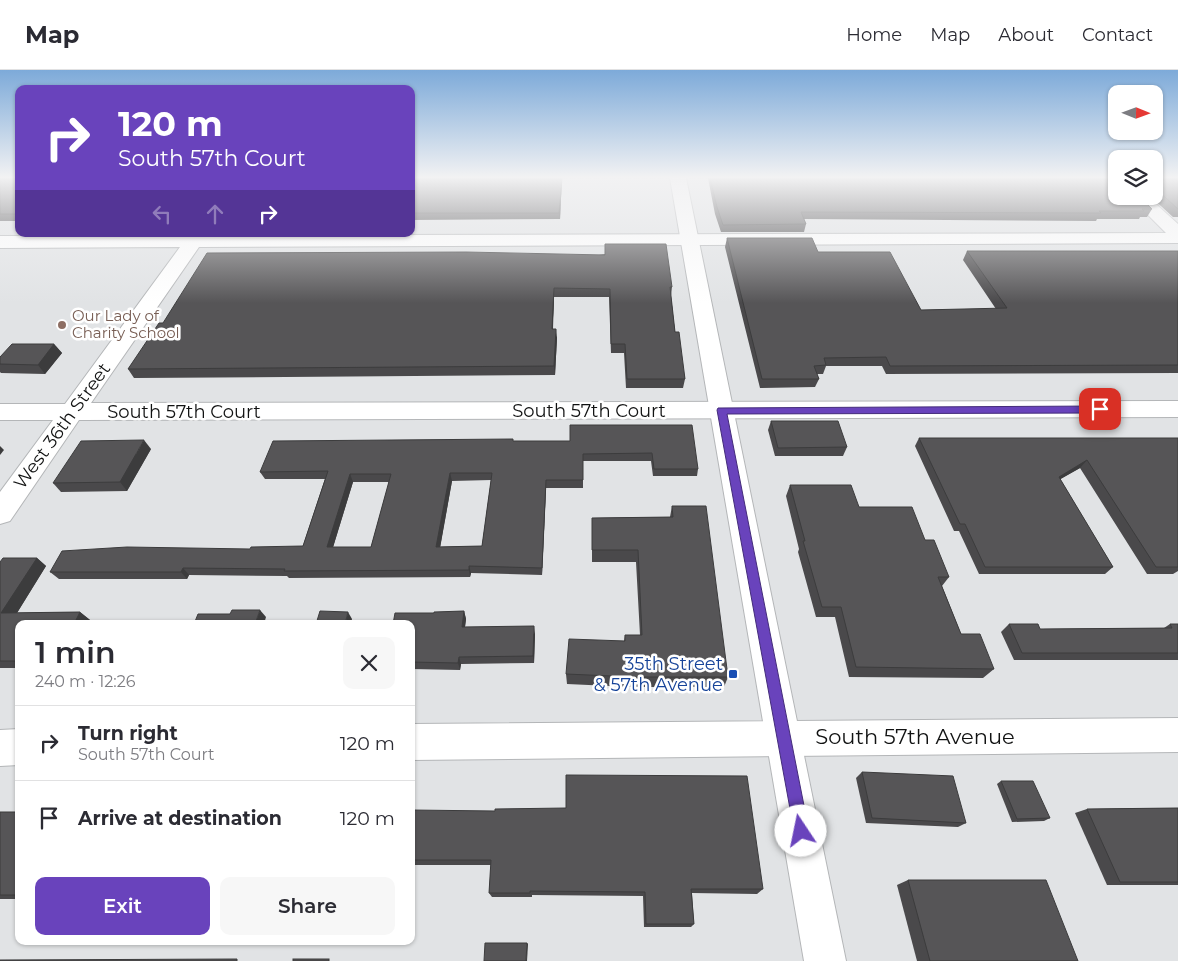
<!DOCTYPE html>
<html lang="en">
<head>
<meta charset="utf-8">
<style>
	body { margin:0; font-family:Montserrat,sans-serif; background:#f7f7f7; color:#2b2b33; height:100vh; display:flex; flex-direction:column; font-size:19px; white-space:nowrap }
	* { box-sizing:border-box; margin:0 }
	p { font-size:16px; color:#7c7c81 }
	.icon { flex:none; width:28px; height:28px; fill:none; stroke:currentColor; stroke-width:2; stroke-linecap:round; stroke-linejoin:round }
	.map { position:relative; flex:1; overflow:hidden }
	.drawer { position:absolute; left:15px; top:550px; width:400px; height:325px; display:flex; flex-direction:column; background:#fff; border-radius:10px; box-shadow:0 1px 4px #0004 }
	.drawer>* { flex:none }
	.hud { position:absolute; left:15px; top:15px; width:400px; height:152px; border-radius:10px; box-shadow:0 1px 4px #0004; background:#6943bc; color:#fff; overflow:hidden }
	.needle { width:32px; rotate:91deg }
	.tools { position:absolute; left:1108px; top:15px; display:grid; gap:10px }
	.tools a { display:grid; place-items:center; width:55px; height:55px; border-radius:10px; background:#fff; box-shadow:0 1px 4px #0004; font-size:25px }
	.pin { position:absolute; display:grid; place-items:center; width:42px; height:42px; color:#fff; margin:-21px; border-radius:10px; box-shadow:0 2px 8px #0006 }
	.me { position:absolute; width:55px; margin:-28px; rotate:349deg; stroke-linejoin:round; filter:drop-shadow(0 0 4px #0008) }
	.turn { display:flex; align-items:center; gap:18px; height:105px; padding:0 20px; font-size:22px }
	.turn .icon { width:65px; height:65px; stroke-width:2.5 }
	.turn b { display:block; font-size:35px; line-height:42px }
	.lanes { display:flex; align-items:center; height:48px; padding:0 20px; background:#0003; justify-content:center; gap:25px; direction:ltr }
	.lanes .off { opacity:.35 }
	.round { display:grid; place-items:center; flex:none; width:52px; height:52px; border-radius:10px; background:#f7f7f7 }
	.head { display:flex; align-items:center; justify-content:space-between; height:85px; padding:0 20px }
	h1 { font-size:30px; font-weight:600; line-height:38px }
	.cta { display:flex; gap:10px; margin-top:auto; padding:10px 20px }
	.cta a { flex:1; height:58px; border-radius:10px; background:#6943bc; color:#fff; font-size:20px; font-weight:600; line-height:58px; text-align:center }
	.cta a+a { background:#f7f7f7; color:#2b2b33 }
	ul { padding:0; list-style:none }
	li { display:flex; align-items:center; gap:15px; height:75px; padding:0 20px; border-top:1px solid #e1e1e2 }
	li div { flex:1 }
	li b { display:block; font-size:19px }
	li em { font-style:normal }
	header { display:flex; align-items:center; gap:30px; box-sizing:border-box; height:70px; padding:0 25px; background:#fff; border-bottom:1px solid #e1e1e2 }
	header strong { font-size:24px }
	nav { display:flex; gap:28px; margin-inline-start:auto; font-size:18px }
	.map>svg:first-child { display:block }
	.lines { fill:none; stroke-linecap:round; stroke-linejoin:round }
	.street-casing { stroke:#b4b6b8; stroke-width:2 }
	.secondary-casing { stroke:#b4b6b8; stroke-width:2 }
	.street { fill:#fff; fill-rule:evenodd }
	.secondary { fill:#fff; fill-rule:evenodd }
	.wall { fill:#4a494b; fill-rule:evenodd }
	.shaded-wall { fill:#3c3c3d }
	.building { fill:#565557; stroke:#3c3c3d; fill-rule:evenodd }
	.route { fill:#6943bc; stroke:#442c7a }
	.education-dot { fill:#8d6e63; stroke:#fff; stroke-width:2 }
	.transit-dot { fill:#1a4fb4; stroke:#fff; stroke-width:2 }
	.labels { text-anchor:middle; stroke-width:5; stroke-linejoin:round; paint-order:stroke }
	.far-education-label { font-size:15px; fill:#785e54; stroke:#fff; text-anchor:start }
	.street-label { font-size:18px; fill:#111212; stroke:#fff }
	.transit-label { font-size:18px; fill:#164399; stroke:#fff; text-anchor:end }
	.near-street-label { font-size:21px; fill:#111212; stroke:#fff }
</style>
</head>
<body>
<header>
<strong>Map</strong>
<nav><a>Home</a><a>Map</a><a>About</a><a>Contact</a></nav>
</header>
<div class="map">
<svg width="1178" height="891" viewBox="0 0 1178 891">
	<rect width="100%" height="100%" fill="#e1e3e5"/>
	<g class="lines">
		<g class="street-casing">
			<g id="street">
				<path d="M1129,126H1147L1178,154V173L199,177L91,333L1178,331V347L79,350L10,451L0,454V422L53,350H0V334H65L180,177L0,178V166L1166,163Z"/>
				<path d="M1178,648V682L411,690V654Z"/>
				<path d="M19,659V695L0,696V660Z"/>
			</g>
		</g>
		<g class="secondary-casing">
			<path id="secondary" d="M670,108H686L846,891H804Z"/>
		</g>
		<use href="#street" class="street"/>
		<use href="#secondary" class="secondary"/>
	</g>
	<g class="wall">
		<rect x="0" y="108" width="19" height="43"/>
		<path d="M411,108H562L560,149L411,150Z"/>
		<path d="M708,108H1116L1152,139L1147,147H1140L1139,149H1097L1096,151L804,149L806,154L804,162H721L715,144Z"/>
		<path d="M1154,108H1178V147H1173L1150,126H1154Z"/>
		<path d="M727,168L818,182L921,240L996,239L963,190L967,181H1178V303L886,304L882,296H826L823,304H817L819,309L815,317L760,318L725,177Z"/>
		<path d="M605,174L672,217L671,226L675,262L685,309L683,318H626L624,283H611L609,227H554L553,259L557,268L555,305L134,308L128,299L163,253L605,184Z"/>
		<path d="M54,274L62,283L45,304L1,303L0,302V287Z"/>
		<path d="M771,351L847,377L843,386H775L768,360Z"/>
		<path d="M570,355L698,399L697,406H653L651,391H583V418H546L542,505L471,503L470,507L289,508L287,506L189,505L187,509H59L50,502L250,479L303,476L325,409H265L260,402L513,371H570ZM491,410L482,476L440,477L452,411ZM353,412H389L371,477H333Z"/>
		<path d="M919,368H1178V501L1173,504H1147L1080,398L1060,409L1113,497L1105,504H979L959,461H954L915,376Z"/>
		<path d="M151,379L127,421L61,422L53,413Z"/>
		<path d="M790,415L859,437L925,470L949,507L942,516L961,564L994,599L983,608L849,607L835,547H816L798,482L799,479L786,426Z"/>
		<path d="M672,436L728,607L724,617H632L567,614L566,604L624,571L625,565H640L636,492H592V448L670,447Z"/>
		<path d="M37,488L46,496L17,543L80,542L90,550L88,554H19V598H0V492Z"/>
		<path d="M464,541L466,549L465,557L535,564L534,593L461,594L460,600L411,599V554L434,543Z"/>
		<path d="M1009,554L1040,559L1164,558L1170,554H1178V590H1014L1001,562Z"/>
		<path d="M862,702L966,753L958,757L866,753L856,708Z"/>
		<path d="M1001,711L1050,748L1044,751L1012,752L997,714Z"/>
		<path d="M1178,738V815H1107L1075,743L1087,739Z"/>
		<path d="M411,740L763,819L757,824L692,823L694,854L691,857H644L643,826L532,825V827H492L489,823L491,795H412L411,803Z"/>
		<rect x="0" y="742" width="19" height="87"/>
		<path d="M908,810L1078,891H917L897,815Z"/>
	</g>
	<g class="shaded-wall">
		<path d="M562,108L560,149L559,143Z"/>
		<path d="M554,218V227L552,268V259Z"/>
		<path d="M556,259L557,268L555,305L554,296Z"/>
		<path d="M54,274L62,283L45,304L38,295Z"/>
		<path d="M144,370L151,379L127,421L120,412Z"/>
		<path d="M0,376L4,380L0,385Z"/>
		<path d="M1087,390L1080,398L1052,414L1059,407Z"/>
		<path d="M450,403L452,411L439,484L436,477Z"/>
		<path d="M350,404L353,412L331,484L327,477Z"/>
		<path d="M546,410V418L542,505V498Z"/>
		<path d="M37,488L46,496L12,551L1,543Z"/>
		<path d="M469,496L471,503L470,507L469,500Z"/>
		<path d="M183,498L189,505L187,509L181,502Z"/>
		<path d="M260,540L266,547L264,554H255Z"/>
		<path d="M464,541L466,549L464,564L462,557Z"/>
		<path d="M80,542L90,550L88,554H74Z"/>
		<path d="M348,542L352,549L351,554H345Z"/>
		<path d="M534,556L535,564L534,593L533,586Z"/>
		<path d="M459,587L461,594L460,600L458,593Z"/>
		<path d="M527,873L528,874L527,891H526Z"/>
	</g>
	<g class="building">
		<rect x="0" y="108" width="19" height="36"/>
		<path d="M411,108H562L559,143H411Z"/>
		<path d="M710,108H1116V126H1139L1152,139H1142L1144,141H1099L1101,143L801,142L806,154L723,155L717,137Z"/>
		<path d="M1154,108H1178V139L1154,117Z"/>
		<path d="M727,168H812L818,182H890L921,240L1007,238L967,181H1178V295L890,296L886,287L824,288L826,295L814,296L819,309H762Z"/>
		<path d="M605,174H666L672,217H670L675,262H679L685,309H627L625,274H611L610,219L554,218L552,259H556L554,296L128,299L159,253H163L207,183L466,182L605,185Z"/>
		<path d="M12,274H54L38,295L0,294V287Z"/>
		<path d="M771,351H838L847,377L778,378Z"/>
		<path d="M570,355H692L698,399H654L652,383L583,384V410H546L542,498L469,496V500L284,501L285,499L183,498L181,502H50L62,481L127,477L250,479L251,477L303,476L328,401L260,402L273,371L513,369V371H570ZM450,403H492L482,476L436,477ZM350,404H391L371,477H327Z"/>
		<path d="M919,368H1178V497H1156L1087,390L1059,407L1113,497H985L965,454H960Z"/>
		<path d="M144,370L120,412L53,413L81,371Z"/>
		<path d="M790,415H851L859,437H912L925,470H934L949,507H938L961,564H980L994,599L856,597L841,537H822L803,471H805Z"/>
		<path d="M672,436H706L728,607H634L566,604L569,569L625,571V565H642L638,480H592V448L673,447Z"/>
		<path d="M3,488H37L1,543L80,542L74,554H19V591H0V492Z"/>
		<path d="M232,540H260L255,554H194L198,544H230Z"/>
		<path d="M320,541L348,542L345,554H316Z"/>
		<path d="M464,541L462,557L534,556L533,586L459,587L458,593L411,592V554H393L395,543H434V542Z"/>
		<path d="M1009,554H1038L1040,559L1172,558L1170,554H1178V583H1022Z"/>
		<path d="M862,702L953,706L966,753L872,748Z"/>
		<path d="M566,705L747,706L763,819H691L694,854H646L645,822L530,821V823H489L491,790H411V740L495,741V739L566,738Z"/>
		<path d="M1001,711H1033L1050,748L1017,749Z"/>
		<path d="M1178,738V812H1120L1087,739Z"/>
		<rect x="0" y="742" width="19" height="83"/>
		<path d="M908,810H1046L1078,891H930Z"/>
		<path d="M485,873H527L526,891H484Z"/>
		<path d="M237,889V891H0V890Z"/>
		<rect x="293" y="889" width="36" height="2"/>
	</g>
	<linearGradient id="sky" x2="0" y2="1"><stop stop-color="#7daad9"/><stop offset="0.46" stop-color="#f2f2f3"/><stop offset="1" stop-color="#f2f2f3" stop-opacity="0"/></linearGradient>
	<rect width="1178" height="233" fill="url(#sky)"/>
	<path class="route" d="M1100,336L1105,339L1100,343L727,344L809,761L806,766L801,768L795,766L717,340L718,338Z"/>
	<circle class="education-dot" cx="62" cy="255" r="5"/>
	<rect class="transit-dot" x="728" y="599" width="10" height="10" rx="2.5"/>
	<g class="labels">
		<g class="far-education-label">
			<text x="72" y="251">Our Lady of<tspan x="72" dy="17">Charity School</tspan></text>
		</g>
		<g class="street-label">
			<text x="589" y="347">South 57th Court</text>
			<text x="184" y="348">South 57th Court</text>
			<text transform="translate(62 356) rotate(-54)" y="6">West 36th Street</text>
		</g>
		<g class="transit-label">
			<text x="723" y="600">35th Street<tspan x="723" dy="21">&amp; 57th Avenue</tspan></text>
		</g>
		<g class="near-street-label">
			<text x="915" y="674">South 57th Avenue</text>
		</g>
	</g>
</svg>
<div class="tools">
<a><svg class="needle" viewBox="-14 -14 28 28"><path d="M0-13l5 13h-10z" fill="#e53935"/><path d="M0 13l5-13h-10z" fill="#7c7c81"/></svg></a>
<a><svg class="icon" aria-label="layers" viewBox="0 0 24 24"><path d="M12 4l9 5-9 5-9-5zM3 14l9 5 9-5"/></svg></a>
</div>
<div class="pin" style="left:1100px;top:339px;background:#d93025"><svg class="icon" aria-label="arrive" viewBox="0 0 24 24"><path d="M6 21V4h12l-3 4 3 4H6"/></svg></div>
<svg class="me" style="left:801px;top:761px" viewBox="-20 -20 40 40"><circle r="19" fill="#fff"/><path d="M0-13L10 11 0 6-10 11z" fill="#6943bc"/></svg>
<div class="hud">
<div class="turn"><svg class="icon" aria-label="right" viewBox="0 0 24 24"><path d="M7 20v-9h11M14 6l5 5-5 5"/></svg><div><b>120 m</b>South 57th Court</div></div>
<div class="lanes"><svg class="icon off" aria-label="left" viewBox="0 0 24 24"><path d="M17 20v-9H6M10 6l-5 5 5 5"/></svg><svg class="icon off" aria-label="ahead" viewBox="0 0 24 24"><path d="M12 20V5M6 11l6-6 6 6"/></svg><svg class="icon" aria-label="right" viewBox="0 0 24 24"><path d="M7 20v-9h11M14 6l5 5-5 5"/></svg></div>
</div>
<section class="drawer">
<div class="head"><div><h1>1 min</h1><p>240 m · 12:26</p></div><a class="round"><svg class="icon" aria-label="close" viewBox="0 0 24 24"><path d="M6 6l12 12M18 6L6 18"/></svg></a></div>
<ul>
<li><svg class="icon" aria-label="right" viewBox="0 0 24 24"><path d="M7 20v-9h11M14 6l5 5-5 5"/></svg><div><b>Turn right</b><p>South 57th Court</p></div><em>120 m</em></li>
<li><svg class="icon" aria-label="arrive" viewBox="0 0 24 24"><path d="M6 21V4h12l-3 4 3 4H6"/></svg><div><b>Arrive at destination</b></div><em>120 m</em></li>
</ul>
<div class="cta"><a>Exit</a><a>Share</a></div>
</section>
</div>
</body>
</html>
